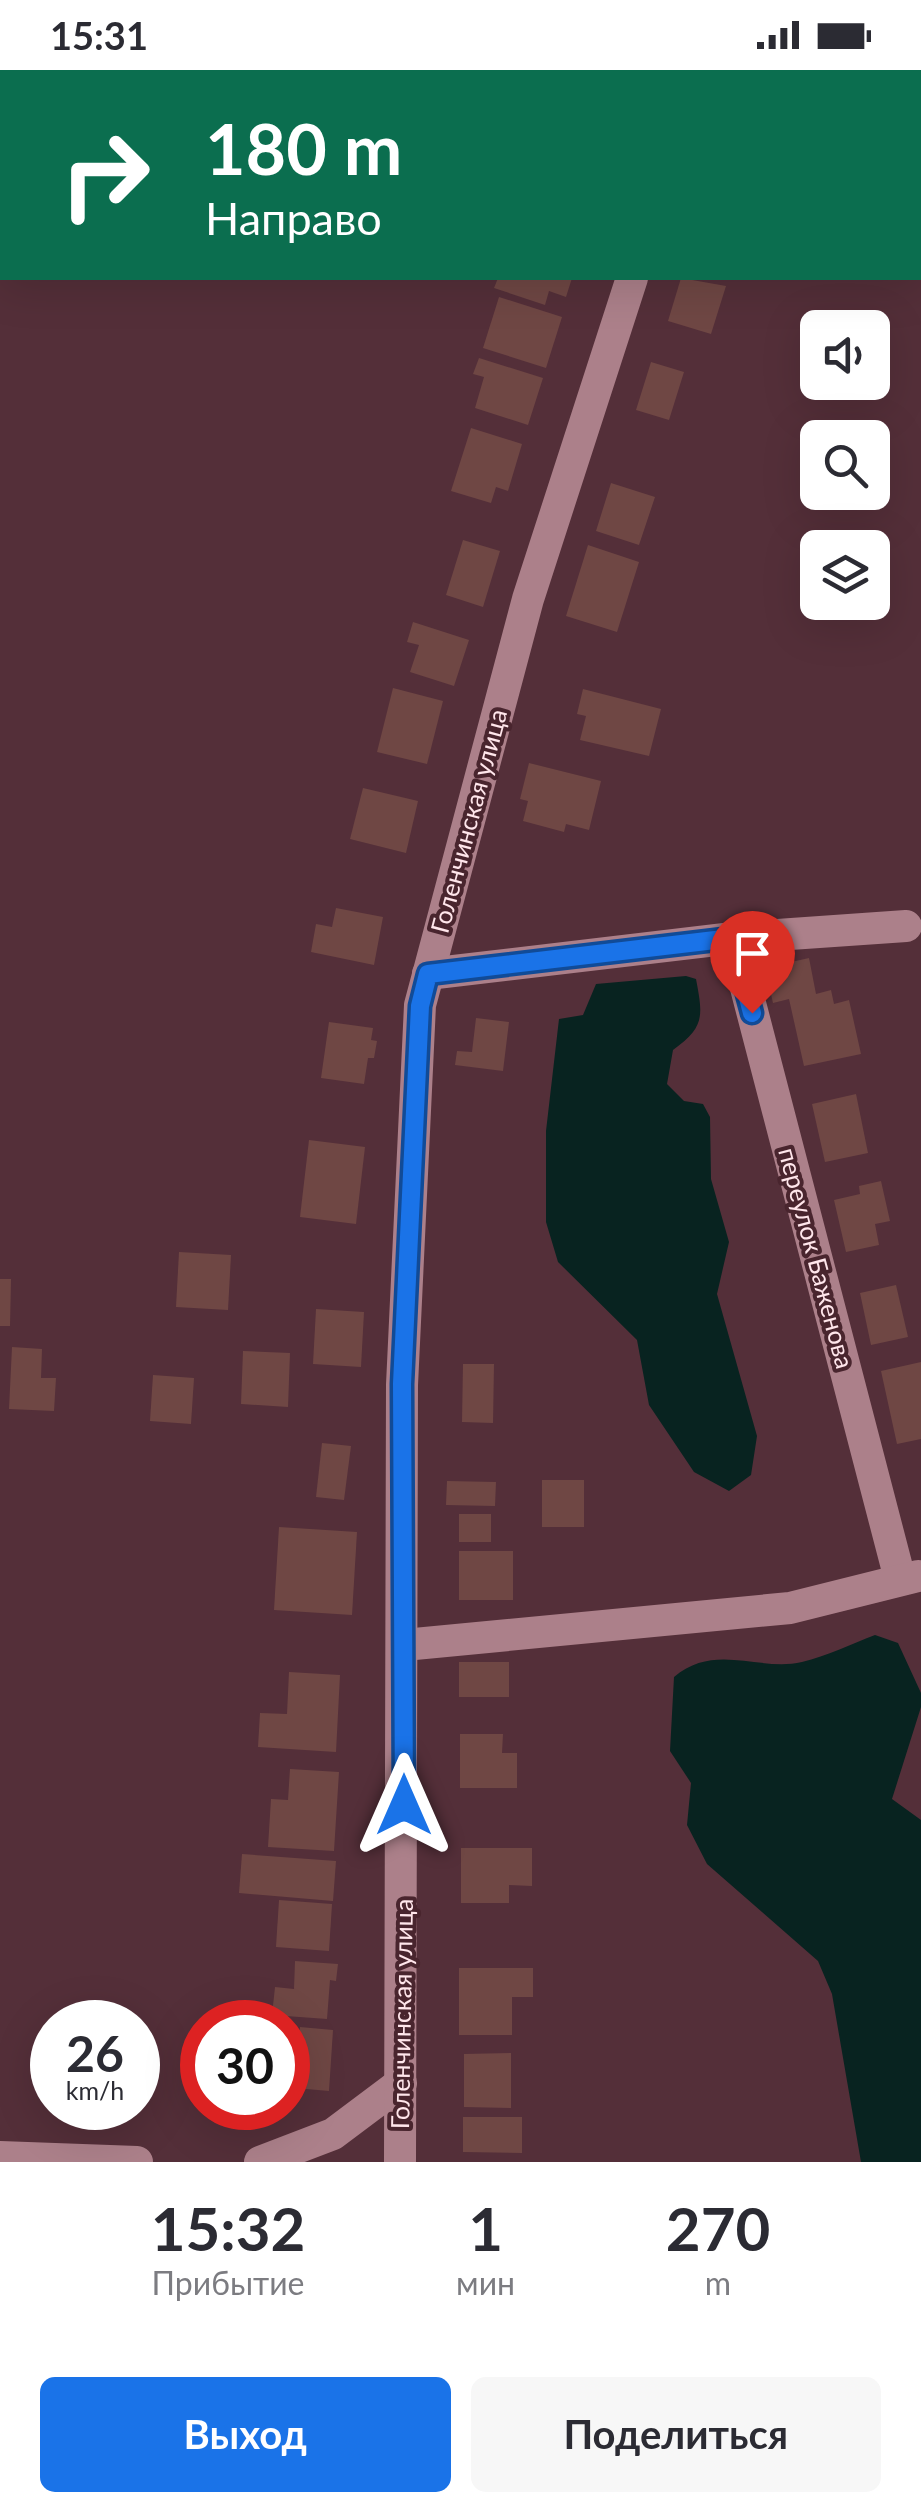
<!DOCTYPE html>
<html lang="ru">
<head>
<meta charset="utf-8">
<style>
	body { margin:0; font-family:Lato,sans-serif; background:#f7f7f7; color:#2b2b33; height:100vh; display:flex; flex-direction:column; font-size:38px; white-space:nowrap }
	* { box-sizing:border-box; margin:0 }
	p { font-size:32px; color:#7c7c81 }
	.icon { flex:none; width:55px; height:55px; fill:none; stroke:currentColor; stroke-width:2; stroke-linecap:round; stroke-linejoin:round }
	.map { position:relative; height:2092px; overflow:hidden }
	.panel { display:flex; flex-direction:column; background:#fff; flex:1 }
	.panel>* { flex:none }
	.hud { position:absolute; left:0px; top:0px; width:922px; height:210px; box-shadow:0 10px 40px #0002; background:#0b6e4f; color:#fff; overflow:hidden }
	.controls { position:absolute; left:800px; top:240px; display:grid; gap:20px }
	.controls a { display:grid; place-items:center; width:90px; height:90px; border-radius:15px; background:#fff; box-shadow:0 10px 40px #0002; font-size:50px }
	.speed { position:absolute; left:30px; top:1930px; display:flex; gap:20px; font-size:50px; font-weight:700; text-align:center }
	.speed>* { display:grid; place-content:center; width:130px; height:130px; border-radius:50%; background:#fff; box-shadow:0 10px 40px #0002; line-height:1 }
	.speed small { font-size:25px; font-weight:400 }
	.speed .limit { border:15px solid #d22; background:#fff; color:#111 }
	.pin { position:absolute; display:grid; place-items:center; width:85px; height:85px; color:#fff; margin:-102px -42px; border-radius:50% 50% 50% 0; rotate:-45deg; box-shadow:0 0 10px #0007 }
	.pin .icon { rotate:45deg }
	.me { position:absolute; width:110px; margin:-55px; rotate:0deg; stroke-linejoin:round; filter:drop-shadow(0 0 8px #0008) }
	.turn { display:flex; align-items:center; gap:35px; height:210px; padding:0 40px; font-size:45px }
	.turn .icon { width:130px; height:130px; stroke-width:2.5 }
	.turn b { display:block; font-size:70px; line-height:85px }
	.eta { display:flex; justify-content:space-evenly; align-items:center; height:170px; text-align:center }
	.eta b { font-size:60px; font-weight:700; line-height:70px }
	.cta { display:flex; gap:20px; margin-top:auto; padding:20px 40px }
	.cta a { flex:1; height:115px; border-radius:15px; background:#1a73e8; color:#fff; font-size:40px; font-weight:700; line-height:115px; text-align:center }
	.cta a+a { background:#f7f7f7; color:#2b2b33 }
	.status { display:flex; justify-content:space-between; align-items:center; height:70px; padding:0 50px; background:#fff; direction:ltr }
	.status svg { height:28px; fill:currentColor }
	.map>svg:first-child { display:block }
	.water { fill:#082320 }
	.building { fill:#6f4744 }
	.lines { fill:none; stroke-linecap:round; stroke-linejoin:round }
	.minor { stroke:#ac808a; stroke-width:32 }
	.route-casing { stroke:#114b97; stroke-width:25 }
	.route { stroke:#1a73e8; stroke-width:18 }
	.labels { text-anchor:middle; stroke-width:8; stroke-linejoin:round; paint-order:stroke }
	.street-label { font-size:25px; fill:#ffe6eb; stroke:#49252e }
</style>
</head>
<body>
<div class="status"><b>15:31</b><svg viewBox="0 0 49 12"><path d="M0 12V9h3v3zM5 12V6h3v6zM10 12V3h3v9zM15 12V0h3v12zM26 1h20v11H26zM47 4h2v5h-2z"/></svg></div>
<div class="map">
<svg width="921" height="2092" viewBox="0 0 921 2092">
	<rect width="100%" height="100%" fill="#542f39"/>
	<g class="water">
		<path d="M686,906L696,909C703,946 705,957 673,980L667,1014L684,1031L703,1034L710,1047L711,1109L729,1172L717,1224L757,1366L751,1405L729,1421L694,1402L649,1335L637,1270L558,1192L546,1152V1061L559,949L583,945L596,914Z"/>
		<path d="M875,1565L898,1573L921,1623V1637L892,1729L921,1750V2092H861L832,1924L818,1891L707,1794L687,1755L691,1713L670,1681L674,1607C715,1572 759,1602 802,1592C827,1586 851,1574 875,1565Z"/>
	</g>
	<g class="building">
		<path d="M498,208H572L566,227L549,221L545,235L494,218Z"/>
		<path d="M681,208L726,216L711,264L668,251Z"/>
		<path d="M499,227L562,247L546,298L483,278Z"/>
		<path d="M479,288L543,308L528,355L475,338L484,307L473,304Z"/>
		<path d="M651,292L684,302L669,350L636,340Z"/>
		<path d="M471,358L522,374L508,421L496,417L491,433L451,421Z"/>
		<path d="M611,413L655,427L639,475L596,461Z"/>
		<path d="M463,470L500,481L483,537L446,525Z"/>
		<path d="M588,475L639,492L617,562L566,546Z"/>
		<path d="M413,552L469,570L454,616L410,602L419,575L407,572Z"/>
		<path d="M393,618L443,631L427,694L377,682Z"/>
		<path d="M583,619L661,639L649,686L580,670L586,646L577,644Z"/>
		<path d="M529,693L601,711L589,760L566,754L564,762L523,751L528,731L520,729Z"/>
		<path d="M363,718L418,731L406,783L350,769Z"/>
		<path d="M336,838L383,847L374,895L311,882L316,854L332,857Z"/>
		<path d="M809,888L816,924L831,920L834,934L849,930L861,984L804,996L789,929L773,933L765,898Z"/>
		<path d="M476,948L509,952L503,1001L455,995L457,981L472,982Z"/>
		<path d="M329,952L373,958L371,970L377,971L374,988H368L364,1014L321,1008Z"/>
		<path d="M856,1024L868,1083L825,1092L812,1034Z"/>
		<path d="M309,1070L365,1077L356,1154L300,1147Z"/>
		<path d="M881,1111L890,1151L875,1154L879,1175L846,1182L834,1130L860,1124L859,1116Z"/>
		<path d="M179,1182L231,1185L228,1240L176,1237Z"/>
		<path d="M0,1209H11L10,1256H0Z"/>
		<path d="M896,1215L908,1267L871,1275L860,1223Z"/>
		<path d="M316,1239L364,1242L361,1297L313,1294Z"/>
		<path d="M12,1277L42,1279L41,1308H56L54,1341L9,1339Z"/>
		<path d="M243,1281L290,1283L288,1337L241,1334Z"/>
		<path d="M921,1292V1369L897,1374L881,1301Z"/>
		<path d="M463,1294H494L493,1353L462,1352Z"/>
		<path d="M153,1305L194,1308L191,1354L150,1351Z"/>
		<path d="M322,1373L351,1376L344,1430L316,1427Z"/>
		<rect x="542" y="1410" width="42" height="47"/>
		<path d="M447,1411L496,1412L495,1436L446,1435Z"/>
		<rect x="459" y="1444" width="32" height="28"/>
		<path d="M279,1457L357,1462L352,1545L274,1540Z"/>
		<rect x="459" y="1481" width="54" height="49"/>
		<rect x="459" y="1592" width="50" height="35"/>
		<path d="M289,1602L340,1605L336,1682L258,1677L260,1643L287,1644Z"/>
		<path d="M460,1664H503L502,1683H517V1718H460Z"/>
		<path d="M290,1699L339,1702L334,1781L268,1777L271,1729L288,1730Z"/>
		<path d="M461,1778H532V1816L509,1815V1833H461Z"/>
		<path d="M242,1784L336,1791L333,1831L239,1823Z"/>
		<path d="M279,1830L332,1834L329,1881L276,1877Z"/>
		<path d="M295,1891L338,1894L336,1911L330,1910L327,1949L272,1945L275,1917L294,1919Z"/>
		<path d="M459,1898H533V1927H512V1965H459Z"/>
		<path d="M300,1957L333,1960L329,2021L295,2018Z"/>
		<path d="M511,1983V2038L464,2037V1984Z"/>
		<path d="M463,2047H522V2083L463,2082Z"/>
	</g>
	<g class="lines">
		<g class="minor">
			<path d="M701,2L702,0"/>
			<path d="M733,868L900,1509"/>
			<path d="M428,904L733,868L906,856"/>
			<path d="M404,1575L790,1538L918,1506"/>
			<path d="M0,2087L137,2092"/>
			<path d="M260,2092L333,2064L401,2013"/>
			<path d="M400,2092L402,1315L420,935L528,529L632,208"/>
		</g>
	</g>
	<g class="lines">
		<g class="route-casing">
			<path id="route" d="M404,1735L402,1314L420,936L428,904L732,868L752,943"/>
		</g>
		<use href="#route" class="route"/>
	</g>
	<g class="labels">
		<g class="street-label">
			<text transform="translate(469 751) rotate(-75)" y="9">Голенчинская улица</text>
			<text transform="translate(816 1188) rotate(75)" y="9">переулок Баженова</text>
			<text transform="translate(402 1944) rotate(-89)" y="9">Голенчинская улица</text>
		</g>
	</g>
</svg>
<div class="controls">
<a><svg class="icon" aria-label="sound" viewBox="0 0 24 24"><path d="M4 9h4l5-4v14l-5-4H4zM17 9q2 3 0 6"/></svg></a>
<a><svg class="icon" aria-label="search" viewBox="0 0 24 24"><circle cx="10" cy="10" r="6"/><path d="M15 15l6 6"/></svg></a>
<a><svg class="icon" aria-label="layers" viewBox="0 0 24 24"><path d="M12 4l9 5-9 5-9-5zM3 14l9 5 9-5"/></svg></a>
</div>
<div class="speed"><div>26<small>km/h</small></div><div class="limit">30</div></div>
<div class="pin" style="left:752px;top:943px;background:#d93025"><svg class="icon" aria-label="arrive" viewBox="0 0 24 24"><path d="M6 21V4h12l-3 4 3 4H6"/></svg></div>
<svg class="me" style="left:404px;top:1735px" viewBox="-20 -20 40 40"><path d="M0-17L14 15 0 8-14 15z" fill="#1a73e8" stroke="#fff" stroke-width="4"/></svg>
<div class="hud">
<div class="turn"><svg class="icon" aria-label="right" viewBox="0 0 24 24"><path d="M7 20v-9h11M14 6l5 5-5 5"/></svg><div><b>180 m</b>Направо</div></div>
</div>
</div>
<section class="panel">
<div class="eta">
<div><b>15:32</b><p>Прибытие</p></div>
<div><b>1</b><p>мин</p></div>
<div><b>270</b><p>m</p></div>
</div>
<div class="cta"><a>Выход</a><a>Поделиться</a></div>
</section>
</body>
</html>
